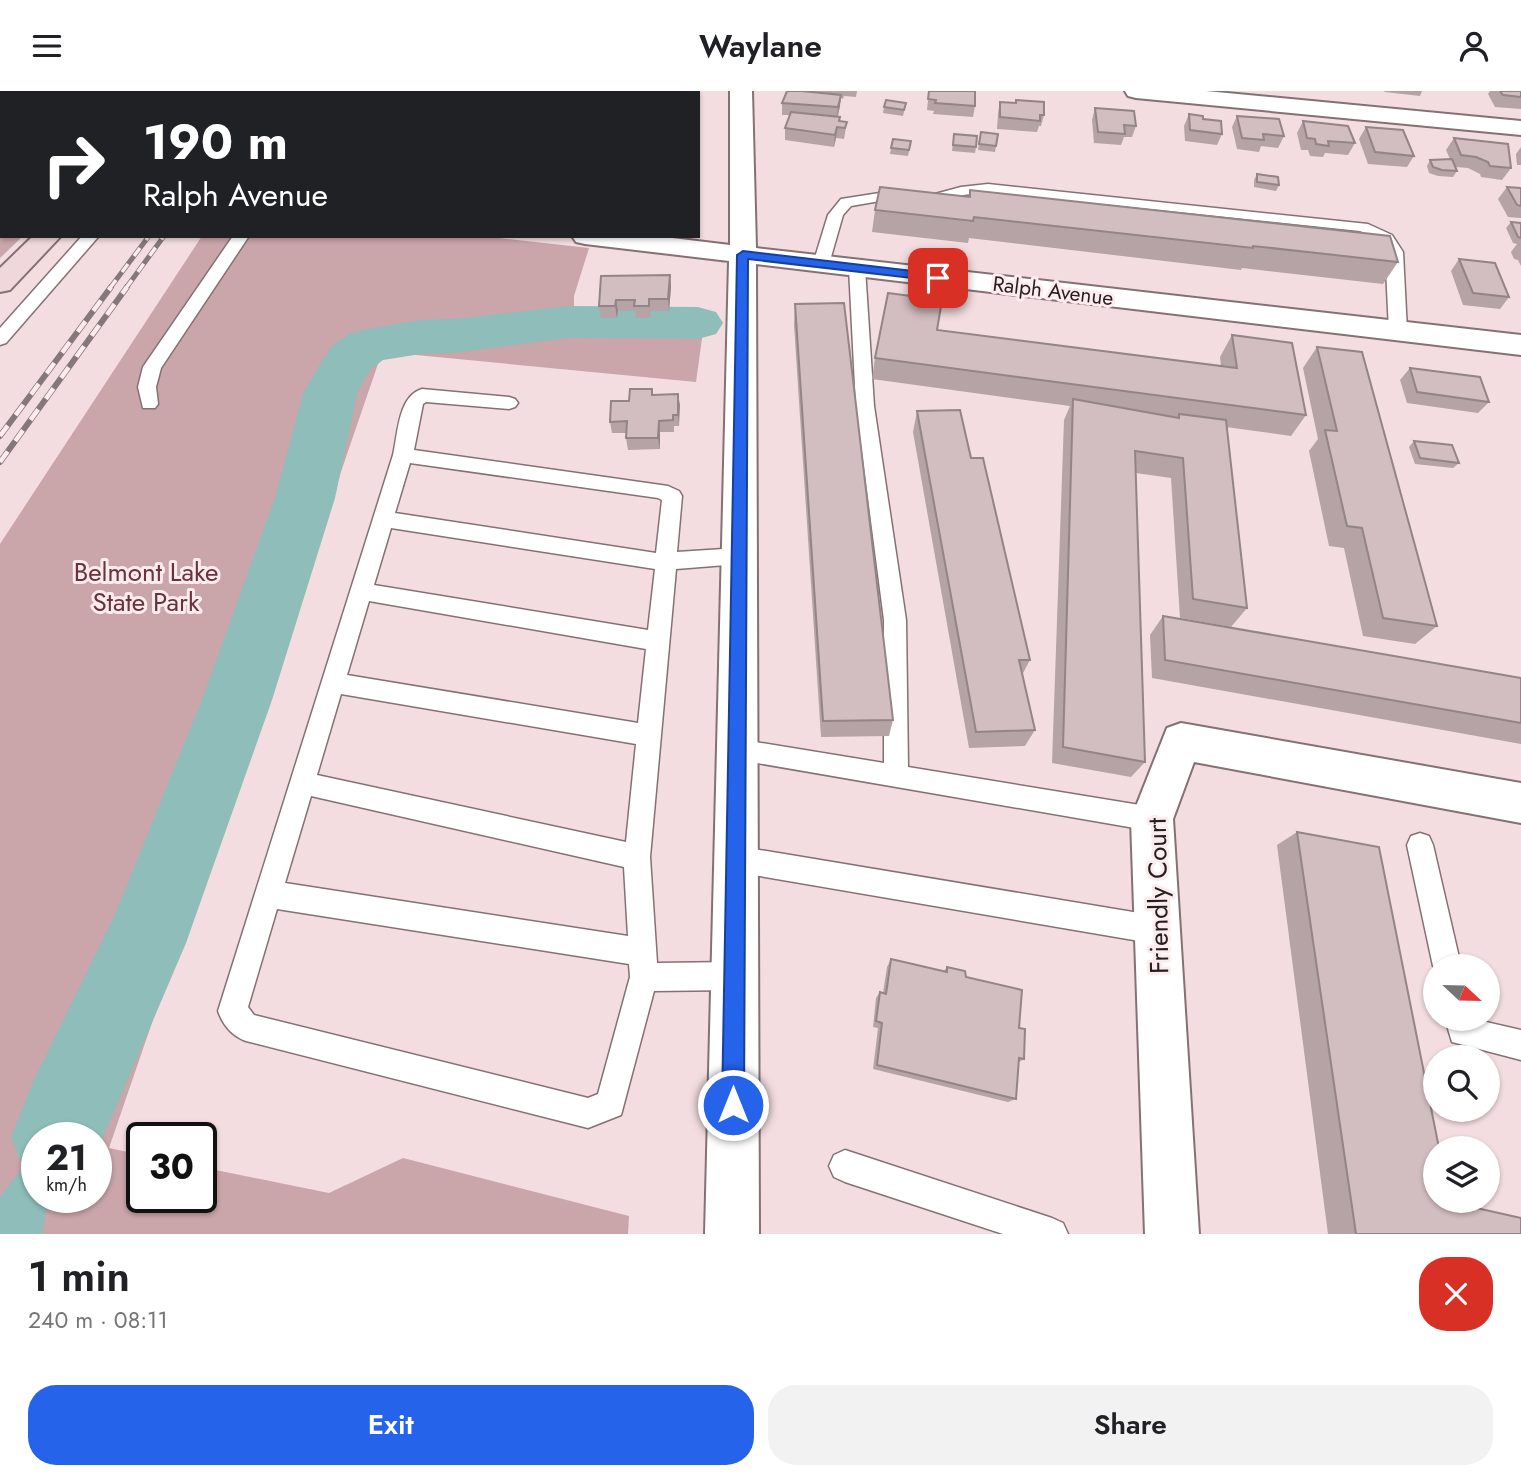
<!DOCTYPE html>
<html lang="en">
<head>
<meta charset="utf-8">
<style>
	body { margin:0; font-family:Jost,sans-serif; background:#f2f2f2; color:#202124; height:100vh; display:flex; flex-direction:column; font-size:26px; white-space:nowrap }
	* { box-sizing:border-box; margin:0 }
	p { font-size:23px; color:#757577 }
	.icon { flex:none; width:38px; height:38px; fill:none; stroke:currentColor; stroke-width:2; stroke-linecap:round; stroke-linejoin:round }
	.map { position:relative; height:1143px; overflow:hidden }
	.side { display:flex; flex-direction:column; background:#fff; flex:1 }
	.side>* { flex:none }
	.banner { position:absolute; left:0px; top:0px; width:700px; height:147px; box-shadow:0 2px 5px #0004; background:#202124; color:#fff; overflow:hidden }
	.needle { width:46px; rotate:112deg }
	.buttons { position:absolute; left:1423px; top:863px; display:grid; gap:14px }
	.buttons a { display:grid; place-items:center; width:77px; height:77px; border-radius:50%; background:#fff; box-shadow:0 2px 5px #0004; font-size:35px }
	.speed { position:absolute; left:21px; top:1031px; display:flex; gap:14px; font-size:35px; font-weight:700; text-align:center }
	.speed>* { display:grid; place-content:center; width:91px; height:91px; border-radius:50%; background:#fff; box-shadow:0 2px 5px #0004; line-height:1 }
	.speed small { font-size:18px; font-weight:400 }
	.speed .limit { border:4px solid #111; border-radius:10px; background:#fff; color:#111 }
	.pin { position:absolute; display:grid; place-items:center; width:60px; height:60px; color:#fff; margin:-30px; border-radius:14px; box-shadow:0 4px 10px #0006 }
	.me { position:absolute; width:77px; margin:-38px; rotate:0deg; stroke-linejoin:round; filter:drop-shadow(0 0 5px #0008) }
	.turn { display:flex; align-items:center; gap:24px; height:147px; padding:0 28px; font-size:32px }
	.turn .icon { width:91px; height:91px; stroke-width:2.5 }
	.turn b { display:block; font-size:49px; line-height:60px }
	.round { display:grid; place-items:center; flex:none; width:74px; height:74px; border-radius:28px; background:#f2f2f2 }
	.overview { display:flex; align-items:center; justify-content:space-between; height:119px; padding:0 28px }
	h1 { font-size:42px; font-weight:600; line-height:52px }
	.primary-button { display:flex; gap:14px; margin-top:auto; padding:14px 28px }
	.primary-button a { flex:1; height:80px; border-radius:28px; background:#2563eb; color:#fff; font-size:28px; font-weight:600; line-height:80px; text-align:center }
	.primary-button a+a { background:#f2f2f2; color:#202124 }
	header { display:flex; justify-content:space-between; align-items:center; height:91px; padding:0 28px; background:#fff; font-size:32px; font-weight:600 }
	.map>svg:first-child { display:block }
	.green { fill:#caa5aa; fill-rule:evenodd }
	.water { fill:#8ebdba }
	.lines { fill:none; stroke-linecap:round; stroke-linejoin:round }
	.river { fill:#8ebdba; fill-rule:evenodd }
	.lane-casing { stroke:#847173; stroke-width:3 }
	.street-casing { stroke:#847173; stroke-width:4 }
	.secondary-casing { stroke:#847173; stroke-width:4 }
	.lane { fill:#fff; fill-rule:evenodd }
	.street { fill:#fff; fill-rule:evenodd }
	.secondary { fill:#efd7db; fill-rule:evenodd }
	.rail-far1-casing { stroke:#86787a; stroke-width:5 }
	.rail-casing { stroke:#86787a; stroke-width:6 }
	.rail-far1 { stroke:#fdebee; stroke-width:3.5; stroke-dasharray:10; stroke-linecap:butt }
	.rail { stroke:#fdebee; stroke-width:4.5; stroke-dasharray:13; stroke-linecap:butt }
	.wall { fill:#b5a3a5 }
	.shaded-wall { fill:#938486 }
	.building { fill:#d2bdc0; stroke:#938486; stroke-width:2 }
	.route { fill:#2563eb; stroke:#184099; stroke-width:2 }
	.labels { text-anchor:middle; stroke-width:6; stroke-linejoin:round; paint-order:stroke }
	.far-street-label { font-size:21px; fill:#251e1f; stroke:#fdebee }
	.park-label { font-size:26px; fill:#6a323e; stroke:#fdebee }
	.street-label { font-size:26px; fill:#251e1f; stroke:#fdebee }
</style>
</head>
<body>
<header><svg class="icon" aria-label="menu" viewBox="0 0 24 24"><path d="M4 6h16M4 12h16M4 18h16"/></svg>Waylane<svg class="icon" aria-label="person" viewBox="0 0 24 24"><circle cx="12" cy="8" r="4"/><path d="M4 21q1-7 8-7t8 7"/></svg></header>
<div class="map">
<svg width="1521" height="1143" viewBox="0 0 1521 1143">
	<rect width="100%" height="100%" fill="#f3dde0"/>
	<g class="green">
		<path d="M0,0H175L2,2V145H23L0,167Z"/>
		<path d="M202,145H480L589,157L574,205V223L690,224L704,233L696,291L395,262L380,267L109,1057L142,1064V1106H201V1076L329,1102L403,1067L629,1125L628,1143H0V453ZM37,1046H96V1106H37Z"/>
	</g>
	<path class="water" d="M37,1058V1106H49L42,1143H0V1106Z"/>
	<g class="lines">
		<path class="river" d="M570,215L698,216L716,221L723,232L716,243L698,248L570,247L455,262L421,263L383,269L370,279L358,300L335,407L272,609L186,852L96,1063V1046H37V1084L24,1079L11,1046L34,989L114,826L202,609L275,407L304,300L331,256L349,243L367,238L421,229L455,228Z"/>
		<g class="lane-casing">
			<g id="lane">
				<path d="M988,93L1368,133L1392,144L1403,161L1407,240L1398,245L1389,240L1385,156L1377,148L1360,140L988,101L963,104L936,112L886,109L851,115L843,124L829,173L821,178L813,173L828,124L841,108L886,101L935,103L961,96Z"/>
				<path d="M82,145H99L6,252L0,254V237Z"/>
				<path d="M233,145H249L161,277L156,296L158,313L155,317H143L138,296L143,276Z"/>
				<path d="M857,172L865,177L874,315L906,529L908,676L1152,716L1161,719L1165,728L1161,737L1152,740L728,667L725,659L728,651L737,648L884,672V529L856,315L849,177Z"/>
				<path d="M422,298L509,306L515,308L518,312L515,316L509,318L426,311L423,313L414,359L668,395L679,400L682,405L677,461L739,457L746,459L749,465L746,471L739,473L676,478L650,766L657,872L734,871L744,875L748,885L744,895L734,899L654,900L621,1024L588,1037L246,950C232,945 223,934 218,920L393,364C398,343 398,305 422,298ZM410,372L658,407L662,409L656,462L395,422ZM391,437L655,478L648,539L374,494ZM369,510L646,558L638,632L347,584ZM341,603L636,653L626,751L317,684ZM311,705L624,776L628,845L285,792ZM277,818L629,873L630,886L598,1003L588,1007L254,924L248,916Z"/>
				<path d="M1420,742L1429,745L1433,754L1461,875H1435V880L1433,875L1407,754L1411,745Z"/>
				<path d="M736,755L1157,825L1167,829L1171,839L1167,849L1157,853L736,781L727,777L723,768L727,759Z"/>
				<path d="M1445,928H1473L1521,939V969L1452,951Z"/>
				<path d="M845,1059L1052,1127L1063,1132L1068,1143H1003L845,1091L834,1086L829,1075L834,1064Z"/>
			</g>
		</g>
		<g class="street-casing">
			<g id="street">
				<path d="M323,0H345L322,2Z"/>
				<path d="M730,0H752L756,157L1521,244V264L756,173L759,1143H705L729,170L585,153L576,151L572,145H656L730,154Z"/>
				<path d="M1125,0H1206L1521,30V44L1136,7L1128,5Z"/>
				<path d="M1181,632L1521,692V732L1194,671L1173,728L1199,1143H1145L1131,728L1167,637Z"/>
			</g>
		</g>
		<g class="secondary-casing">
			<g id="secondary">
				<path d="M182,0H205L181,2Z"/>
				<path d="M33,145H61L10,199L0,201V177Z"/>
			</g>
		</g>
		<use href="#lane" class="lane"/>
		<use href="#street" class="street"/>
		<use href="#secondary" class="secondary"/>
		<g class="rail-far1-casing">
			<g id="rail-far1">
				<path d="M254,2L256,0"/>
				<path d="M110,197L149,145"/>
				<path d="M126,197L164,145"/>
			</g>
		</g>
		<g class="rail-casing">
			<g id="rail">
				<path d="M0,345L111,196"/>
				<path d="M0,371L127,196"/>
			</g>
		</g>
		<use href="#rail-far1" class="rail-far1"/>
		<use href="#rail" class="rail"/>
	</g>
	<g class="wall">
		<path d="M787,0H857L856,6L844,5L843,8L841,7L838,26L840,30L847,31L844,48L836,47L834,56L785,49V37L790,24H782V12Z"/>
		<path d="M929,0L975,15L973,26L933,23L934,20L927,19Z"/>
		<path d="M1384,0H1422L1420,5L1385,1Z"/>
		<path d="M1490,0H1521V18L1495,16L1488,3Z"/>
		<path d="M1016,9L1044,24L1041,35H1039L1037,41L997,38L998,22L1000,11L1015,12Z"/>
		<path d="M884,16L905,17L903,25L883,22Z"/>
		<path d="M1095,17L1136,35L1132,46H1124L1121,54L1094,52L1092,29Z"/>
		<path d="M1189,23L1222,43L1217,54L1185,50L1184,35Z"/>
		<path d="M1237,25L1284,45L1278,57L1261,55L1259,61L1237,58L1232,36Z"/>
		<path d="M1303,30L1355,52L1348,64L1325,62L1323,66L1310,65L1308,59H1301L1297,42Z"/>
		<path d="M1366,36L1414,65L1407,76L1368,73L1359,48Z"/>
		<path d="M981,41L996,55L995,61L978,59Z"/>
		<path d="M954,43L976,56L975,62L952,60Z"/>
		<path d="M1454,47L1511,77L1502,89L1481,86L1480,83L1468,77L1456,76L1457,80L1453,86L1438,85L1429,82L1427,75L1430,69L1450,68L1446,59Z"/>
		<path d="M911,50L908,65L890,63L891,57Z"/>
		<path d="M1521,56V74H1517L1516,63Z"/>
		<path d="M1257,83L1279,94L1276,100L1254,96V89Z"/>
		<path d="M880,96L1398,171L1383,193L1242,177L1241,179L969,147L968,152L872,141L875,119Z"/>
		<path d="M1507,96L1521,97V127L1508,126L1498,108Z"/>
		<path d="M1511,131L1521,132V175L1518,169L1514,168L1511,161L1517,153L1513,152L1506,137Z"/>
		<path d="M1459,168L1509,206L1500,218L1463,214L1451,180Z"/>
		<path d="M670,184L671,196L669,220H651L650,227H636L635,220H618L617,227H601L599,215Z"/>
		<path d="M795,213L893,629L889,645L821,646L794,234Z"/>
		<path d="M937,239L1221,275L1220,266L1232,244L1306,324L1291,345L1226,336L1247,517L1231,536L1180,527L1171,387L1136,382L1145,671L1131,686L1052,672L1064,329L1070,315L872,288L875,267Z"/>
		<path d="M1317,256L1437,535L1415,553L1363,545L1344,457L1329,455L1309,360L1318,348L1303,277Z"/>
		<path d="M1410,277L1489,311L1478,322L1407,312L1400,289Z"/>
		<path d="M652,298L653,304L678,303L679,335H674V341H660V358L628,359L626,347V342H612L610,331L629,310Z"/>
		<path d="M917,320L971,367L1030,569L1022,584L1035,639L1025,655L969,657L913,341Z"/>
		<path d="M1414,350L1459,372L1453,377L1415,373L1409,356Z"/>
		<path d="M1163,525L1521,587V653L1152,587L1150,544Z"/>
		<path d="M1297,741L1450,1111L1521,1143H1328L1277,754Z"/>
		<path d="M891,868L944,880L947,876L966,886L1019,937L1024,968L1019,971L1016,1008L1008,1011L873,978L878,937L873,936L876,907L880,901L883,902L887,876Z"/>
	</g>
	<g class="shaded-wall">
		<path d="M841,4L840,15L837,27L838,16Z"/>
		<path d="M837,36L836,47L834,56L835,44Z"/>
		<path d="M670,184L671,196L669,220L668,208Z"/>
		<path d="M616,209L618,220L617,227L615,215Z"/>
		<path d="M678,303L680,314L679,335L678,324Z"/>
		<path d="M659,330L660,341V358L658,347Z"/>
	</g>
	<g class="building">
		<path d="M517,0H546L545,2H516Z"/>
		<path d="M787,0H802L841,4L838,16L782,12Z"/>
		<path d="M929,0H975V15L935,12L936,9L928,8Z"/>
		<path d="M1500,0H1521V6L1503,4Z"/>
		<path d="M886,9L906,12L904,19L884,16Z"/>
		<path d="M1016,9L1044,11V24H1040V30L1000,26V11L1016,12Z"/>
		<path d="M1095,17L1134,20L1136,35L1124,34L1125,43L1098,41Z"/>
		<path d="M791,21L840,26L839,30L847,31L845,37L837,36L835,44L785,37Z"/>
		<path d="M1189,23L1203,25V28L1221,30L1222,43L1190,39Z"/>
		<path d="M1237,25L1279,28L1284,45L1263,43L1264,49L1242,47Z"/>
		<path d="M1303,30L1348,35L1355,52L1328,50L1329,55L1316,53L1315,48L1307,47Z"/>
		<path d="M1366,36L1403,39L1414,65L1375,61Z"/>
		<path d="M981,41L998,43L996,55L979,53Z"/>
		<path d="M954,43L977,45L976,56L953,54Z"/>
		<path d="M1454,47L1508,53L1511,77L1490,75L1488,71L1476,66L1461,64Z"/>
		<path d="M893,48L911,50L909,59L891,57Z"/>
		<path d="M1452,68L1457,80L1442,79L1433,76L1430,69Z"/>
		<path d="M1257,83L1278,86L1279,94L1257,91Z"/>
		<path d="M880,96L970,106V99L1390,145L1398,171L1253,155V157L974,126L973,130L875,119Z"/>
		<path d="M1507,96L1521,97V115L1517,114Z"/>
		<path d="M1511,131L1521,132V147L1518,146Z"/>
		<path d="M1459,168L1495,172L1509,206L1473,202Z"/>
		<path d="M670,184L668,208H649V215H634L635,209H616L615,215H599L601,185Z"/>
		<path d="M888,202L942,209L937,239L1237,277L1232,244L1292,252L1306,324L875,267Z"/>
		<path d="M844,212L893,629L823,630L795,213Z"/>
		<path d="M1317,256L1362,261L1437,535L1383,527L1362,437L1347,435L1325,339L1337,340Z"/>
		<path d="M1410,277L1480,286L1489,311L1417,301Z"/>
		<path d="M630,298H652V304L678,303V324H673V329L659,330L658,347H626L627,330L610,331L611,310H629Z"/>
		<path d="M1073,308L1179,327V323L1226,329L1247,517L1193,508L1183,367L1135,360L1145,671L1063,656Z"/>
		<path d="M960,319L971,367H983L1030,569H1019L1035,639L976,641L917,320Z"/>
		<path d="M1414,350L1452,354L1459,372L1420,367Z"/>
		<path d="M1163,525L1521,587V632L1165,569Z"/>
		<path d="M1297,741L1379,756L1439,1057H1435V1110H1449L1450,1111L1521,1127V1143H1356Z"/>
		<path d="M891,868L947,881V876L965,880L966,886L1022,899L1019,937L1025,938L1024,968L1019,967L1016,1008L877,974L882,932L876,930L880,901L886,903Z"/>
	</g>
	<path class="route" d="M743,160L938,183L944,187L938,190L748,168L744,1014L741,1022L733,1025L726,1022L722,1014L737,164Z"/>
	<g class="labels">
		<g class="far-street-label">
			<text transform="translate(1053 200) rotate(7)" y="7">Ralph Avenue</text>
		</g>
		<g class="park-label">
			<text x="146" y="490">Belmont Lake<tspan x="146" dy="30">State Park</tspan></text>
		</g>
		<g class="street-label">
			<text transform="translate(1158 805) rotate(-91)" y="9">Friendly Court</text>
		</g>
	</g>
</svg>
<div class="buttons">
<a><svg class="needle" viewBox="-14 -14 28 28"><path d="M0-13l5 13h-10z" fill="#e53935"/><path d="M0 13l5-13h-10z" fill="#757577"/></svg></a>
<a><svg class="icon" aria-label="search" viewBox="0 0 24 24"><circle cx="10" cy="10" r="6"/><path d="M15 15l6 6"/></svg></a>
<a><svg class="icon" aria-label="layers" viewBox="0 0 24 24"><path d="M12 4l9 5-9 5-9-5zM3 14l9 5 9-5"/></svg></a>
</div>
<div class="speed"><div>21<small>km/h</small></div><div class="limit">30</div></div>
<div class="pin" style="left:938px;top:187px;background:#d93025"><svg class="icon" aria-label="arrive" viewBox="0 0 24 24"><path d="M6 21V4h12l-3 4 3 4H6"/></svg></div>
<svg class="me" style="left:733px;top:1014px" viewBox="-20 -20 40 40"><circle r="17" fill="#2563eb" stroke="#fff" stroke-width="3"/><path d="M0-11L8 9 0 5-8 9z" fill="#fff"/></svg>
<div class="banner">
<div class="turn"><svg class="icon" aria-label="right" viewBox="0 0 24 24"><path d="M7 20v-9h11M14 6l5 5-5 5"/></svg><div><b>190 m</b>Ralph Avenue</div></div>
</div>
</div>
<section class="side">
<div class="overview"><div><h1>1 min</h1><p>240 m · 08:11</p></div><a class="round" style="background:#d93025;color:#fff"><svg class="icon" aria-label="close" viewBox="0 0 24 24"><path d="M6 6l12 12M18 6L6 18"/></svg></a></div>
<div class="primary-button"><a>Exit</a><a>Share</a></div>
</section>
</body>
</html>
